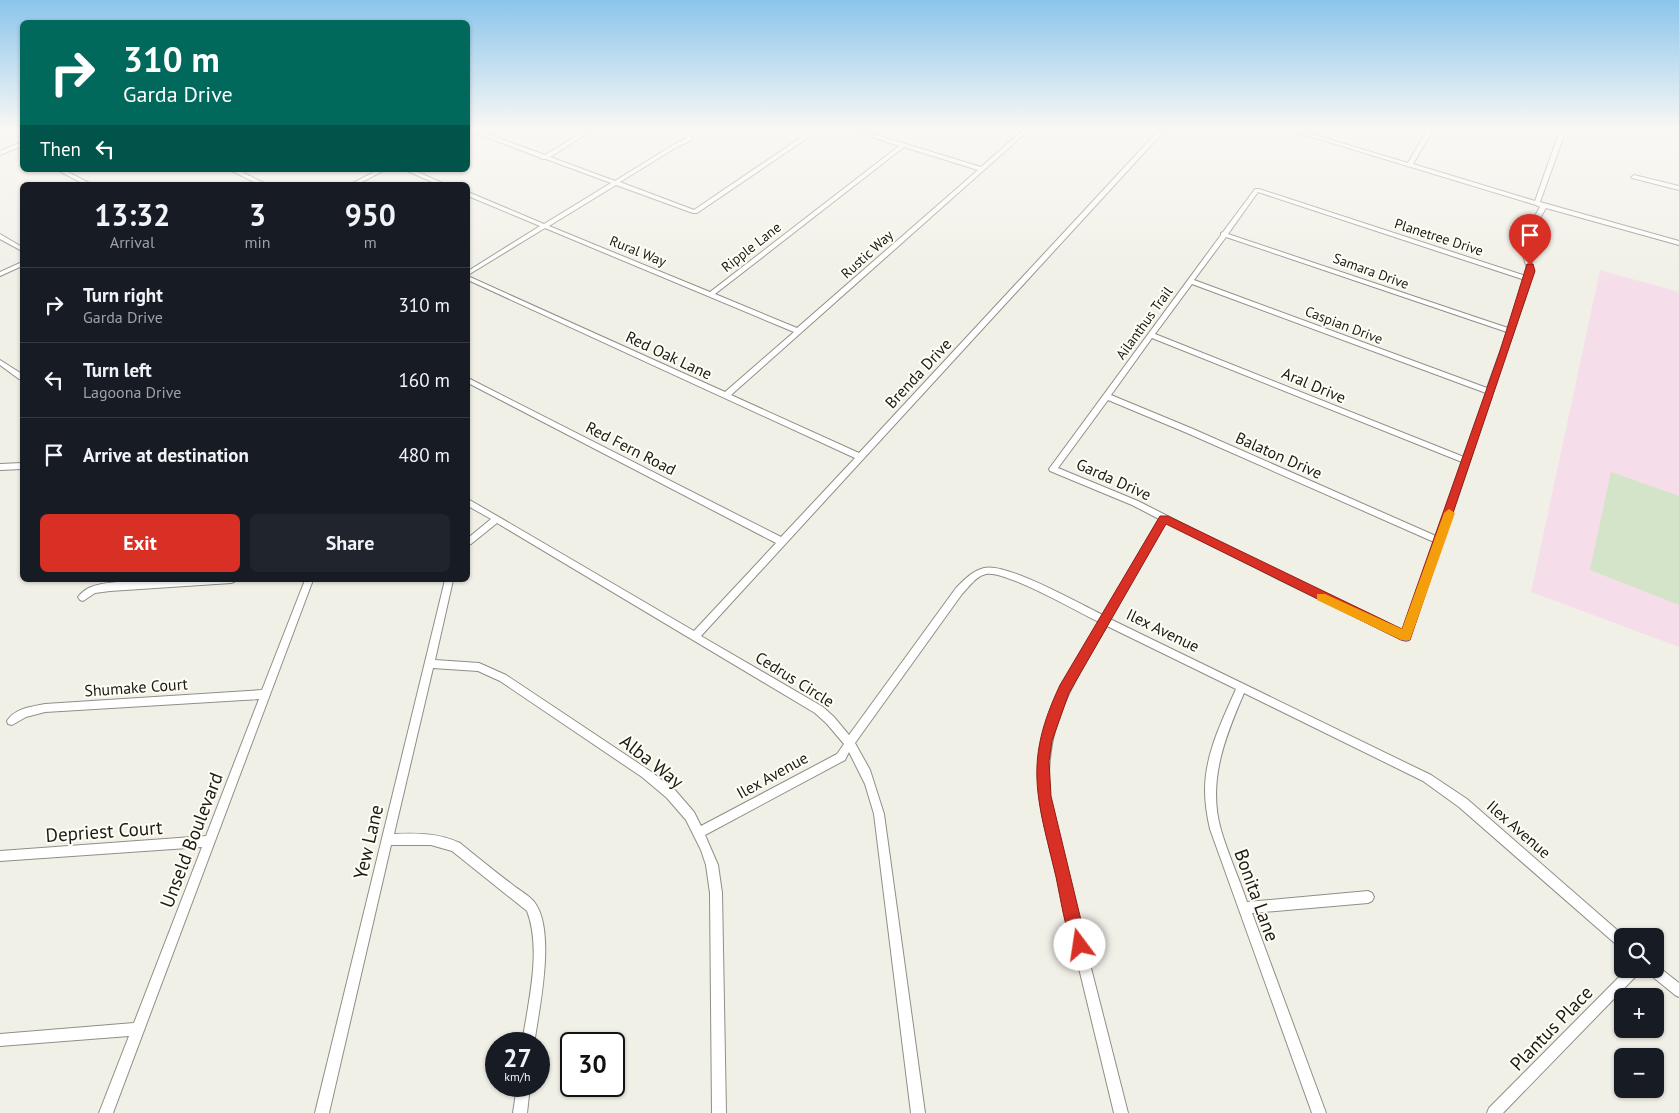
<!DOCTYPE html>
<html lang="en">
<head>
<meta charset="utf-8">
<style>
	body { margin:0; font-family:"PT Sans",sans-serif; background:#20242c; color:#f1f3f6; height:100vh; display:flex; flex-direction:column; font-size:19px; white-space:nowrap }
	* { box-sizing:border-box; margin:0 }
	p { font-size:16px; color:#9ea1a6 }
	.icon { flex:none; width:28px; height:28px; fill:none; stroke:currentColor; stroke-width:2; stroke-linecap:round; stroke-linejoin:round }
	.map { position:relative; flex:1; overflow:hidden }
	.side { position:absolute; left:20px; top:182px; width:450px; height:400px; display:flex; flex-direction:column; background:#171b24; border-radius:8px; box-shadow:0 1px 4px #0004 }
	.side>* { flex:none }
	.top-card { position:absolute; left:20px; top:20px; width:450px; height:152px; border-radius:8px; box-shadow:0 1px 4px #0004; background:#00695c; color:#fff; overflow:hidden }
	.buttons { position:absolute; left:1614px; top:928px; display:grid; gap:10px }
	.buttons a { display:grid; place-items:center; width:50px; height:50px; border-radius:8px; background:#171b24; box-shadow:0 1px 4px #0004; font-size:25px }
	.speed { position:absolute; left:485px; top:1032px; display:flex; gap:10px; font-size:25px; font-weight:700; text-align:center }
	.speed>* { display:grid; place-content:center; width:65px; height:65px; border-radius:50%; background:#171b24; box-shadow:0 1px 4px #0004; line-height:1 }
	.speed small { font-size:12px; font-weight:400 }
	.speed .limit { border:2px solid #111; border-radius:8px; background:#fff; color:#111 }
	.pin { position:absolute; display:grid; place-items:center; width:42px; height:42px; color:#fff; margin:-51px -21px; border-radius:50% 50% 50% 0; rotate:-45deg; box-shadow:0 0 5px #0007 }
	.pin .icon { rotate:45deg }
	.me { position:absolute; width:55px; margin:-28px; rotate:346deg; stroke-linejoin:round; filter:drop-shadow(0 0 4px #0008) }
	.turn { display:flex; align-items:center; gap:18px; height:105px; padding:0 20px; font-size:22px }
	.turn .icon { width:65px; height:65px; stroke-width:2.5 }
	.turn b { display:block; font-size:35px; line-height:42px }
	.then { display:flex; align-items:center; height:48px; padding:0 20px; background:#0003; gap:10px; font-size:19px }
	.eta { display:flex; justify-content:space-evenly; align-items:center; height:85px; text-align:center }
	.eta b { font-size:30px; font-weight:700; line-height:35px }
	.primary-button { display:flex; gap:10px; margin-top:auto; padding:10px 20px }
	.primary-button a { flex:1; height:58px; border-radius:8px; background:#d93025; color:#fff; font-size:20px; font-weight:700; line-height:58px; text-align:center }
	.primary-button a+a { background:#20242c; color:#f1f3f6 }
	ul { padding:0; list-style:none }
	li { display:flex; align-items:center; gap:15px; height:75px; padding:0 20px; border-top:1px solid #363941 }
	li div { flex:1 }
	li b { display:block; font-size:19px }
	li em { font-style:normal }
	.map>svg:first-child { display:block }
	.education { fill:#f5deea }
	.green { fill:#d3e4c9 }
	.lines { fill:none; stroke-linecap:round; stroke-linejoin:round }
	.street-casing { stroke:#908e86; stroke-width:2 }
	.street { fill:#fff; fill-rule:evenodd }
	.route { fill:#d93025; stroke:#8d1f18 }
	.slow { fill:#f59e0b }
	.labels { text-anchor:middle; stroke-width:4; stroke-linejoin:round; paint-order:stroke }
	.far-street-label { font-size:14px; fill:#1a1a17; stroke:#fffdf4 }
	.street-label { font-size:16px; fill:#1a1a17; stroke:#fffdf4 }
	.near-street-label { font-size:19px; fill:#1a1a17; stroke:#fffdf4 }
</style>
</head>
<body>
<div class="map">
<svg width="1679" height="1113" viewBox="0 0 1679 1113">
	<rect width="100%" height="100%" fill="#f1f0e7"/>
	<path class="education" d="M1600,270L1679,292V647L1531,592Z"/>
	<path class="green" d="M1611,472L1679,496V605L1590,570Z"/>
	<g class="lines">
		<g class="street-casing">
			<g id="street">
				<path d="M468,130H477L545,155L586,130H593L550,157L615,181L673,145L687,138L681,130H687L693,139L692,140L677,147L620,182L694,210L812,130H819L697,213H693L616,185L549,226L710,292L899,146L851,130H860L981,167L1023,130H1029L731,395L859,453L1159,130H1165L701,636L823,707L834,717L849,735L956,588C964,580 972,571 984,568C1006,562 1080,604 1103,615L1159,519L1132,505L1050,471L1049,469L1221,235V233L1223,232L1255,189H1259L1526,276L1528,271L1519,243L1540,207L1536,205L1289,130H1298L1408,163L1427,130H1433L1413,164L1535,201L1560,130H1566L1540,202L1679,241V245L1546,208L1525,243L1534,271L1409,640L1406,641L1403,640L1280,580L1166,522L1110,619L1431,775L1467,799L1624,936H1622V948L1618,946L1459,807L1423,781L1244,693C1225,737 1207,782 1221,830C1228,854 1239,878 1247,902L1368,891L1372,893L1374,897L1372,901L1368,903L1252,913L1326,1113H1312L1210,829C1207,816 1205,803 1205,790C1205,754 1222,721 1236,689L1107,626C1068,693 1039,733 1052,815L1128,1113H1114L1042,815C1029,732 1059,690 1099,622C1078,612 1005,570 986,574C976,576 969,587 962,594L855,743L870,770L884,814L925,1113H911L874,814L865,784L849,752L845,760L705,835L718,865L722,893L726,1113H712L710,893L706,865L701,850L686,820L667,798L642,777L500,681L478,671L433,668L394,834C418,833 438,833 460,843C478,858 496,872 514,886C521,891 531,897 535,903C556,932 539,1010 534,1044H522C528,1003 542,950 527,911L452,851L431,845H391L329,1113H315L445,580H453L435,660L479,663L506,675L650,771L675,790L694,812L701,826L837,754L844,744L827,724L815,713L497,523L471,544L468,545V538L491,519L468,506V499L694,631L776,543L468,383V378L781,537L855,458L468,280V276L470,277L725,392L794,332L545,228L468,275V271L540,226L468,196V192L544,224L611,183L546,159H542L541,158ZM904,147L978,170L797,328L715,294ZM1258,192L1525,280L1508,328L1228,234ZM1226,237L1507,332L1487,388L1194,280ZM1192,284L1486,393L1464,457L1155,334ZM1152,338L1462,462L1436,536L1193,429L1111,395ZM1108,400L1187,433L1434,542L1403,631L1286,576L1138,501L1058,468Z"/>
				<path d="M22,142V146L0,155V151Z"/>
				<path d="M57,170H64L93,185H86Z"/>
				<path d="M230,170H238L268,185H260Z"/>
				<path d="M378,170H385L356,185H349Z"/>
				<path d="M405,170H413L447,185H439Z"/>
				<path d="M1634,175L1679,186V190L1632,178L1631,177Z"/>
				<path d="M0,234L22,247V251L0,239Z"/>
				<path d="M22,262V266L0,276V272Z"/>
				<path d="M0,360L22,374V379H19L0,365Z"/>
				<path d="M22,463V469L0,470V464Z"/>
				<path d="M170,580H235L234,582L231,583L110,591L95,593L83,601L80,600L78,597C81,593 86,589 91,587C107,580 150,581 170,580Z"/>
				<path d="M305,580H313L113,1113H99L129,1036L0,1046V1034L134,1023L202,847L0,861V851L206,836L259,699L45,712L26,717L12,725L8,724L7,721C15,708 31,707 45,704L262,690Z"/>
				<path d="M1655,964L1679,983V997L1675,995L1648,973L1646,969H1655Z"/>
				<path d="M1627,969H1641L1639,973L1503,1113H1487L1489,1108Z"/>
				<path d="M517,1086H530L527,1113H513Z"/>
			</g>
		</g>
		<use href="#street" class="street"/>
	</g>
	<linearGradient id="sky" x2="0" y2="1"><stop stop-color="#8bc5ec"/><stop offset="0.45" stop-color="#f9f8f4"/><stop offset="1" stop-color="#f9f8f4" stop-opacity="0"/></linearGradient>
	<rect width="1679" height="286" fill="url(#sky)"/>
	<path class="route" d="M1527,264H1533L1535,271L1410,640H1401L1166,524L1069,693L1052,741L1049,761L1051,796L1087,945L1085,951L1080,953L1074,951C1065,928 1061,901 1056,877C1037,797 1023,763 1060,685L1160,516H1168L1402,629L1500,351Z"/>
	<path class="slow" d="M1449,509L1455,513L1410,640H1401L1317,600V594H1325L1402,629L1444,513Z"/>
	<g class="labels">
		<g class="far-street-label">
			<text transform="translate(1439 237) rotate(18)" y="5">Planetree Drive</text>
			<text transform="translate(751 247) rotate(-38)" y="5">Ripple Lane</text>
			<text transform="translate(638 251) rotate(22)" y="5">Rural Way</text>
			<text transform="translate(867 254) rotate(-42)" y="5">Rustic Way</text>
			<text transform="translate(1371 271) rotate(20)" y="5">Samara Drive</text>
			<text transform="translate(1144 323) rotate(-54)" y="5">Ailanthus Trail</text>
			<text transform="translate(1344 325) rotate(21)" y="5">Caspian Drive</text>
		</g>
		<g class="street-label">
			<text transform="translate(669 355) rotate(25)" y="6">Red Oak Lane</text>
			<text transform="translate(918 373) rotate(-47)" y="6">Brenda Drive</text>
			<text transform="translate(1314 385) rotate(23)" y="6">Aral Drive</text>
			<text transform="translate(631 448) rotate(27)" y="6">Red Fern Road</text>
			<text transform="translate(1279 455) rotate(24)" y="6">Balaton Drive</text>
			<text transform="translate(1114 479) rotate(24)" y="6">Garda Drive</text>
			<text transform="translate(1163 630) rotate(26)" y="6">Ilex Avenue</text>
			<text transform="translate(795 679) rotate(32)" y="6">Cedrus Circle</text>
			<text transform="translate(136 687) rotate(-4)" y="6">Shumake Court</text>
			<text transform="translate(772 775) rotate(-29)" y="6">Ilex Avenue</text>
			<text transform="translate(1519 829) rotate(41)" y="6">Ilex Avenue</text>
		</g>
		<g class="near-street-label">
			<text transform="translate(652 761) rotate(38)" y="7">Alba Way</text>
			<text transform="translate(104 831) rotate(-4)" y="7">Depriest Court</text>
			<text transform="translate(191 840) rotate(-69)" y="7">Unseld Boulevard</text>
			<text transform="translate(368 842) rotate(-77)" y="7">Yew Lane</text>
			<text transform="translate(1257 895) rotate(70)" y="7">Bonita Lane</text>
			<text transform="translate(1551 1028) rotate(-46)" y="7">Plantus Place</text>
		</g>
	</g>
</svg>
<div class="buttons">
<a><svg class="icon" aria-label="search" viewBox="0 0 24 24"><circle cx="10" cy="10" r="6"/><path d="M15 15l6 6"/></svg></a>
<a>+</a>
<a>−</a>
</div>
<div class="speed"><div>27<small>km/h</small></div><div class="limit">30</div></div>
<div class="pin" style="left:1530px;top:265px;background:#d93025"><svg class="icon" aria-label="arrive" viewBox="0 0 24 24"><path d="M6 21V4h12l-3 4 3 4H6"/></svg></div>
<svg class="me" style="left:1080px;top:945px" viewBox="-20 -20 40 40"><circle r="19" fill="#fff"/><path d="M0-13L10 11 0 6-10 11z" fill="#d93025"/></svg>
<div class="top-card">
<div class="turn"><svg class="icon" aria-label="right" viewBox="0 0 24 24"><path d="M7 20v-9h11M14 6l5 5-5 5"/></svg><div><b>310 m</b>Garda Drive</div></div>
<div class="then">Then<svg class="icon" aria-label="left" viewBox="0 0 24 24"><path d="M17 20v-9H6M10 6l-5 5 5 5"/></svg></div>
</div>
<section class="side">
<div class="eta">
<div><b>13:32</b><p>Arrival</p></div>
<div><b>3</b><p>min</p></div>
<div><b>950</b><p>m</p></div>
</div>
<ul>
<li><svg class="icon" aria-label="right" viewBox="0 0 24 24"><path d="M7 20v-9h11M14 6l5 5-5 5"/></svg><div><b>Turn right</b><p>Garda Drive</p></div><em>310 m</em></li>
<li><svg class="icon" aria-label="left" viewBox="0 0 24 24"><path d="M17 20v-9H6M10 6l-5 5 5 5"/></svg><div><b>Turn left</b><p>Lagoona Drive</p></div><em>160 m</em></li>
<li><svg class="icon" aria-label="arrive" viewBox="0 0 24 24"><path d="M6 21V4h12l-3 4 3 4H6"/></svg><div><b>Arrive at destination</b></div><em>480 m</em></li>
</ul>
<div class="primary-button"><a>Exit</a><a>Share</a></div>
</section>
</div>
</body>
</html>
